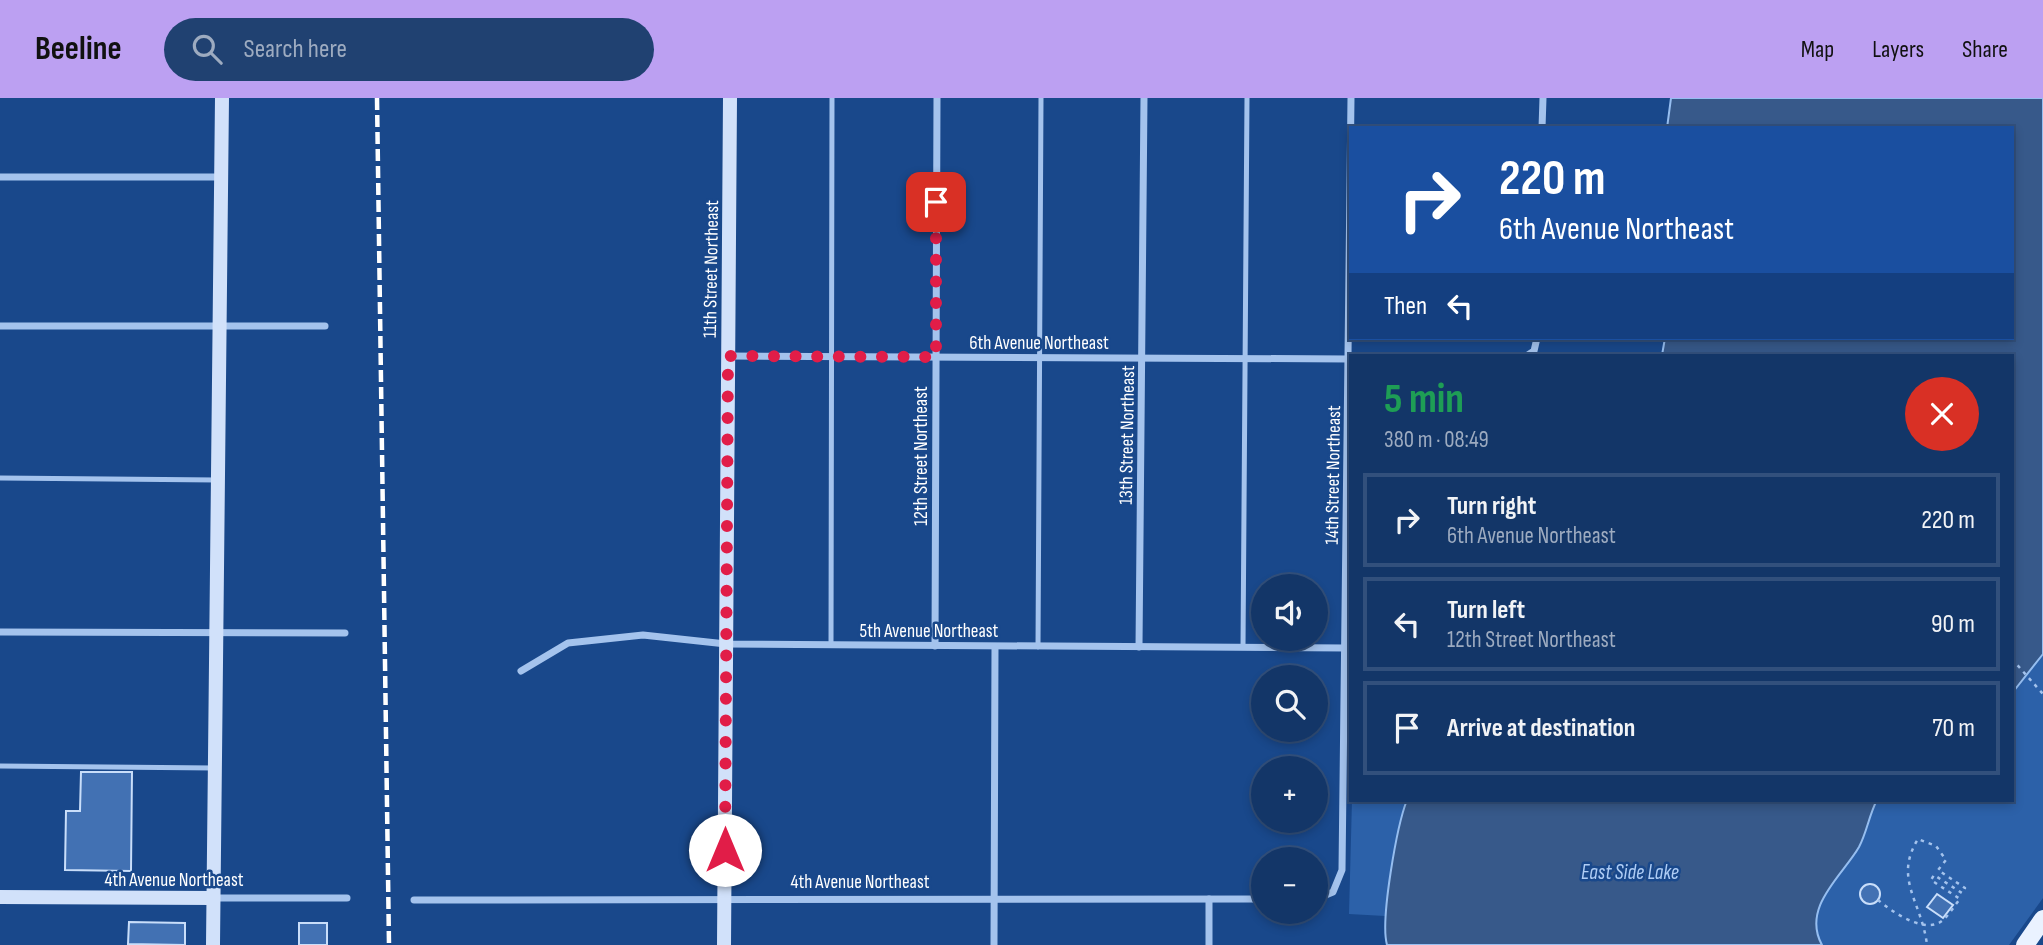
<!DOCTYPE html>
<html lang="en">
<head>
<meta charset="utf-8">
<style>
	body { margin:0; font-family:"Sofia Sans Condensed",sans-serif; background:#204171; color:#f1f3f6; height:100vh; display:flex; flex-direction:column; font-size:26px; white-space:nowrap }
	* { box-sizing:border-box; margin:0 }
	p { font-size:23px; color:#9dabc0 }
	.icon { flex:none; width:38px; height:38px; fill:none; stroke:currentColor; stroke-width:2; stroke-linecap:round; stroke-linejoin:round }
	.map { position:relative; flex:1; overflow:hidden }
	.details { position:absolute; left:1349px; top:256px; width:665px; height:448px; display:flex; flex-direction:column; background:#133668; border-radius:0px; box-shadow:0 4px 10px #0003,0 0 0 2px #32507c }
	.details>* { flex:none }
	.top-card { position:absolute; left:1349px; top:28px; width:665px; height:214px; border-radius:0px; box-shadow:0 4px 10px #0003,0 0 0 2px #32507c; background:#1a4fa0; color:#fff; overflow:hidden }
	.buttons { position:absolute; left:1251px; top:476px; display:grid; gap:14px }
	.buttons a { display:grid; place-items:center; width:77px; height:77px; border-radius:50%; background:#133668; box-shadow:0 4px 10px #0003,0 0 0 2px #32507c; font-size:35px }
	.pin { position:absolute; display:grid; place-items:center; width:60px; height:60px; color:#fff; margin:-30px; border-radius:14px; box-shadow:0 4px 10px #0006 }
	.me { position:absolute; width:77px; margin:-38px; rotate:0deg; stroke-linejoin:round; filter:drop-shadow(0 0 5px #0008) }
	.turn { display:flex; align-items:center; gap:24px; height:147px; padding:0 35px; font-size:32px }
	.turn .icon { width:91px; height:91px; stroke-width:2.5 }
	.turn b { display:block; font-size:49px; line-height:60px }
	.then { display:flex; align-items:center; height:66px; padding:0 35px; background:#0003; gap:14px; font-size:26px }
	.round { display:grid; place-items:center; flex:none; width:74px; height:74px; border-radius:37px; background:#204171 }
	.summary { display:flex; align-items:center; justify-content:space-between; height:119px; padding:0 35px }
	h1 { font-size:42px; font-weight:700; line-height:52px; color:#1e9e55 }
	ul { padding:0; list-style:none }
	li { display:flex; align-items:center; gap:21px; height:94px; margin:0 14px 10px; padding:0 21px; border:4px solid #32507c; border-radius:0px }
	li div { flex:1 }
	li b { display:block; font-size:26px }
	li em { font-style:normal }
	header { display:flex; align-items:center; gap:42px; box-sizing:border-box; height:98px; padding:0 35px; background:#bca0f2; color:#111 }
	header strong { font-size:33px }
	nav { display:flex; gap:38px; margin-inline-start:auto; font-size:24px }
	.search { width:490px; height:63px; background:#204171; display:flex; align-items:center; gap:18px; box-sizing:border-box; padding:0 24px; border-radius:38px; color:#9dabc0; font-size:26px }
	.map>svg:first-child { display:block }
	.green { fill:#2c61a9 }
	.water { fill:#37598a; stroke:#96bef0; stroke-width:2 }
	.building { fill:#4271b3; stroke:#c9defa; stroke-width:2 }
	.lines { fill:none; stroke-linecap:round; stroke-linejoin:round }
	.path { stroke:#a4c3ed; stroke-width:2.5; stroke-dasharray:3.5 5; stroke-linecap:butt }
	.lane { stroke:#a4c3ed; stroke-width:5 }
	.street { stroke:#a4c3ed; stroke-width:7 }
	.secondary { stroke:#d1e1fa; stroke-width:14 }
	.primary { stroke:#eaf2ff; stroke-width:18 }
	.rail { stroke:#fff; stroke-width:4.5; stroke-dasharray:12 5; stroke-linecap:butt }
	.route { stroke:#e11d48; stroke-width:12; stroke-dasharray:0 21.6 }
	.labels { text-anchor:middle; stroke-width:5; stroke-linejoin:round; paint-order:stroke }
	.street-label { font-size:19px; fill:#fff; stroke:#19488b }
	.water-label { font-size:21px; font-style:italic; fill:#afcdf5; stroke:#19488b }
</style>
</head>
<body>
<header>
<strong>Beeline</strong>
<div class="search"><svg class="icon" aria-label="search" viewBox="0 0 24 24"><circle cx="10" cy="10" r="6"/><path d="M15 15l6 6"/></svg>Search here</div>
<nav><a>Map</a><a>Layers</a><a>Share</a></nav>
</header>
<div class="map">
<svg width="2043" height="847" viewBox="0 0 2043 847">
	<rect width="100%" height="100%" fill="#19488b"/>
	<path class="green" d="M1671,0H2043V800L2009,847H1387L1385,818L1349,816L1352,702H2012V257H1662L1665,240H2012V30H1667Z"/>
	<g class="water">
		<path d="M1671,0H2043V556L2013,594L2012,257H1662L1665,240H2012V30H1667Z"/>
		<path d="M1407,702H1877C1869,717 1867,734 1859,749C1843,777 1801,809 1822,847H1387C1380,822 1397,727 1407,702Z"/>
	</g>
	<g class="building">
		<path d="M81,674H132L131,773L65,772L66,713H80Z"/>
		<circle cx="1870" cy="796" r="10"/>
		<path d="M1937,796L1953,807L1943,820L1927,809Z"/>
		<path d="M129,824L185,825V847L128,846Z"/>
		<rect x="299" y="825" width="28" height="22"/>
	</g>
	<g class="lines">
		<g class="path">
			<path d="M2012,561L2043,596"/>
			<path d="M1878,802C1891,813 1919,832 1936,826C1946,823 1953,809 1960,801L1931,782L1934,777L1962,795L1965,790L1938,772L1946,762L1936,748L1918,741C1893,781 1922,804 1927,847"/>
		</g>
		<g class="lane">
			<path d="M0,380L217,382"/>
			<path d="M831,547L832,0"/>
			<path d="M1038,549L1041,0"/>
			<path d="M1243,549L1247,0"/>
			<path d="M0,668L214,670"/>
		</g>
		<g class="street">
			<path d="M1542,30L1543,0"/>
			<path d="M0,79H221"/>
			<path d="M0,228H325"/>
			<path d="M1528,257L1534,253L1537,240"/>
			<path d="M728,258L1349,261"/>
			<path d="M0,534L345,535"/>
			<path d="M935,548L937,0"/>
			<path d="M1139,549L1144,0"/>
			<path d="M521,573L568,545L643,537L726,546L1346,550"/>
			<path d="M213,800H347"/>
			<path d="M1209,801V847"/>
			<path d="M1316,801L1333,794L1342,772L1351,0"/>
			<path d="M414,802L1264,801"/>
			<path d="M994,847L995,549"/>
		</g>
		<g class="secondary">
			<path d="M0,799L213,800"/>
			<path d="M213,847L222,0"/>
			<path d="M724,847L730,0"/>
		</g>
		<path class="primary" d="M2025,847L2043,821"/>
		<path class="rail" d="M377,0L389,847"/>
	</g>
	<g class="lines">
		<path class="route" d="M725,752L728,258L936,259V104"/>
	</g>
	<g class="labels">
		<g class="street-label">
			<text transform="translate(710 171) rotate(-89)" y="7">11th Street Northeast</text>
			<text x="1039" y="251">6th Avenue Northeast</text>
			<text transform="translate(1126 337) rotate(-89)" y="7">13th Street Northeast</text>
			<text transform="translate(920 358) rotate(-90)" y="7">12th Street Northeast</text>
			<text transform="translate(1332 377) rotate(-89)" y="7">14th Street Northeast</text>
			<text x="929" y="539">5th Avenue Northeast</text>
			<text x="174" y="788">4th Avenue Northeast</text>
			<text x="860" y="790">4th Avenue Northeast</text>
		</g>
		<g class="water-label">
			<text x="1630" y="781">East Side Lake</text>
		</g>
	</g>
</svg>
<div class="buttons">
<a><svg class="icon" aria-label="sound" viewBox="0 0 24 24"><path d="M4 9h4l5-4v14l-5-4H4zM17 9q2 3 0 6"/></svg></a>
<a><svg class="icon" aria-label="search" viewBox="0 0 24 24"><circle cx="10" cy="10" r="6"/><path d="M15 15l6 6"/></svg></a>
<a>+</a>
<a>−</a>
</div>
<div class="pin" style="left:936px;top:104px;background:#d93025"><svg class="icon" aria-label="arrive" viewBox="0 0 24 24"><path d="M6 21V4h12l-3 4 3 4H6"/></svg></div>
<svg class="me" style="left:725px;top:752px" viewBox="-20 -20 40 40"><circle r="19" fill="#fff"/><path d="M0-13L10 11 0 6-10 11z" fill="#e11d48"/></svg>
<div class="top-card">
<div class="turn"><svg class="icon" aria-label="right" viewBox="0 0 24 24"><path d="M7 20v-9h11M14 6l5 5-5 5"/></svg><div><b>220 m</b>6th Avenue Northeast</div></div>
<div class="then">Then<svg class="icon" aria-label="left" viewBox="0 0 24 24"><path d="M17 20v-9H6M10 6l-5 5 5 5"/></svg></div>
</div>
<section class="details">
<div class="summary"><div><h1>5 min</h1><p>380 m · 08:49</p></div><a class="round" style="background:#d93025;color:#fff"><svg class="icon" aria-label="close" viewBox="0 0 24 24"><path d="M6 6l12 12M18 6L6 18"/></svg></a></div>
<ul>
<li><svg class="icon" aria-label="right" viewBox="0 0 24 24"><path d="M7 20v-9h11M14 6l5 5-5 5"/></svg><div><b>Turn right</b><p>6th Avenue Northeast</p></div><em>220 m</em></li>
<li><svg class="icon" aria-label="left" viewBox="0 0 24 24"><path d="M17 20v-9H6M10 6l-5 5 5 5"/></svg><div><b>Turn left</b><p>12th Street Northeast</p></div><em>90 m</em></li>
<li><svg class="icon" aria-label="arrive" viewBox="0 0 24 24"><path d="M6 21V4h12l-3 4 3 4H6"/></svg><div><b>Arrive at destination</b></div><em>70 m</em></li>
</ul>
</section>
</div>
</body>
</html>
